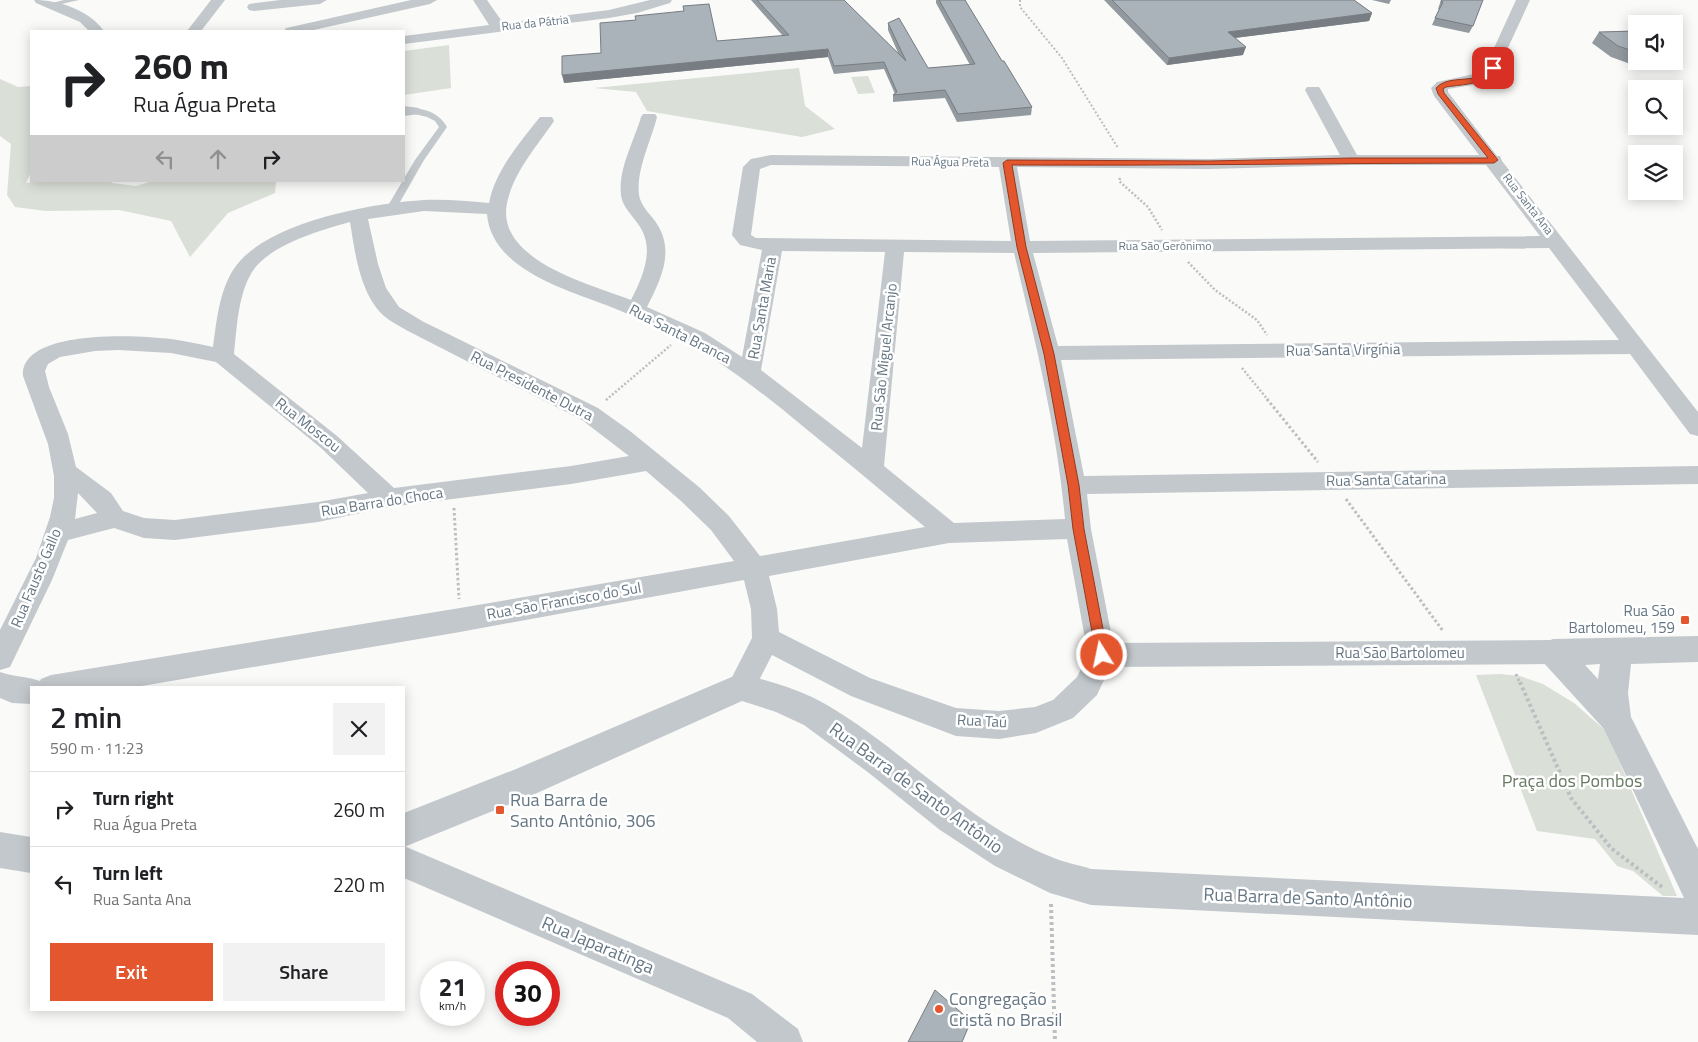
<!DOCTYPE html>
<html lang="en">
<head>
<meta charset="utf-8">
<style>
	body { margin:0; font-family:"Titillium Web",sans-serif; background:#f2f2f2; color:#202124; height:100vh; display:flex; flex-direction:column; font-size:19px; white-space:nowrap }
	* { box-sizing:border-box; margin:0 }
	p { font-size:16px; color:#757577 }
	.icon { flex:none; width:28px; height:28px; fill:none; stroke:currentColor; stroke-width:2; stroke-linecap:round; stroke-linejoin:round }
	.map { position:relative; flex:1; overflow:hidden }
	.sheet { position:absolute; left:30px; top:686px; width:375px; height:325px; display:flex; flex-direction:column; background:#fff; border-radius:0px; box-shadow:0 2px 12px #0003 }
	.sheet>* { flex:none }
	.guide { position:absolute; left:30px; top:30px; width:375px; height:152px; border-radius:0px; box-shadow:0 2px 12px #0003; background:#fff; color:#202124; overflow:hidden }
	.controls { position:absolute; left:1628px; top:15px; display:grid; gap:10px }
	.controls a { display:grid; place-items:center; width:55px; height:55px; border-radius:0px; background:#fff; box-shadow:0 2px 12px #0003; font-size:25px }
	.speed { position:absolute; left:420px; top:961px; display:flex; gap:10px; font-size:25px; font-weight:700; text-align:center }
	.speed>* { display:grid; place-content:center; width:65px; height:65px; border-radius:50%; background:#fff; box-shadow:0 2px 12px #0003; line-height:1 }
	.speed small { font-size:12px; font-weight:400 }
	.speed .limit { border:8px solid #d22; background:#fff; color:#111 }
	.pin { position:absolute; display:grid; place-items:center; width:42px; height:42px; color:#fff; margin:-21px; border-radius:10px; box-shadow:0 2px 8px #0006 }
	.me { position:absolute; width:55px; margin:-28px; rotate:350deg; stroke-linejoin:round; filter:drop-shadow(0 0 4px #0008) }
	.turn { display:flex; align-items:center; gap:18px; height:105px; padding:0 20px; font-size:22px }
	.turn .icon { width:65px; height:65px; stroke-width:2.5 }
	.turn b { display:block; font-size:35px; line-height:42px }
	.lanes { display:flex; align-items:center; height:48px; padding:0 20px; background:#0003; justify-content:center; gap:25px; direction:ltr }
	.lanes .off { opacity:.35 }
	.round { display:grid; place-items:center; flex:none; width:52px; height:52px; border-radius:0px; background:#f2f2f2 }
	.head { display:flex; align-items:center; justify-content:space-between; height:85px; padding:0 20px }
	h1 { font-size:30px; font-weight:600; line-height:38px }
	.action { display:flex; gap:10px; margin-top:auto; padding:10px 20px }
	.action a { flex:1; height:58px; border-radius:0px; background:#e4572e; color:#fff; font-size:20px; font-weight:600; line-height:58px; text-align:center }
	.action a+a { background:#f2f2f2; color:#202124 }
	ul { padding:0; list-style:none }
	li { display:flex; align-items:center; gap:15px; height:75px; padding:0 20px; border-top:1px solid #e0e0e0 }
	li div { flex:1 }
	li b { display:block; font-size:19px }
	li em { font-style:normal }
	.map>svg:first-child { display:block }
	.green { fill:#dadfd7 }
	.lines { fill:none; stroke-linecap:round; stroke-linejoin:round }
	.path-far3 { stroke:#bbbfc2; stroke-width:2; stroke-dasharray:2 2; stroke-linecap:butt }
	.path-far2 { stroke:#bbbfc2; stroke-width:2.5; stroke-dasharray:2 2; stroke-linecap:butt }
	.path-far1 { stroke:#bbbfc2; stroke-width:3; stroke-dasharray:2.5 2.5; stroke-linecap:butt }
	.path { stroke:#bbbfc2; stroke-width:4; stroke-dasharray:3 3; stroke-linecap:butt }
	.service { fill:#c3c8cc; fill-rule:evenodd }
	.minor { fill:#c3c8cc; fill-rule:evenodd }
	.tertiary { fill:#c3c8cc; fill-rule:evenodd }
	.wall { fill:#929a9f }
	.shaded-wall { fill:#777d82 }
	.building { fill:#aab3b9; stroke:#777d82 }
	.route { fill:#e4572e; stroke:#94391e }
	.poi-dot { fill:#e4572e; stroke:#fff; stroke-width:2 }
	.labels { text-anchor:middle; stroke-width:5; stroke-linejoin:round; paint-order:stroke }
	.far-street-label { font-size:12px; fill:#657683; stroke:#fff }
	.street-label { font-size:15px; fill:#657683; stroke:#fff }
	.poi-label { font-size:15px; fill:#657683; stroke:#fff; text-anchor:end }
	.near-park-label { font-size:18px; fill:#687a64; stroke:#fff }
	.near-street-label { font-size:18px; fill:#657683; stroke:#fff }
	.near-poi-label { font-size:18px; fill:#657683; stroke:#fff; text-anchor:start }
</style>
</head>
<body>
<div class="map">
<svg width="1698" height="1042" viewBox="0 0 1698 1042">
	<rect width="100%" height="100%" fill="#fafaf8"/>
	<g class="green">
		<path d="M449,45L451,88L404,95V51Z"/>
		<path d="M799,68L805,106L835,129L802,137L647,111L636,92L594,88Z"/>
		<path d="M868,76L875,93L858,94L851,77Z"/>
		<path d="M0,79L18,87L31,86V172L26,183L39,181H111L112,183L136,186L153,181H276L275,193L228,213L190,257L171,221L119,210L46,211L15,207L7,195L11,144L0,136Z"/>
		<path d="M1500,674L1520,676L1543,684L1574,703L1606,731L1677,896H1663L1633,871L1617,866L1595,839L1537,831L1476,675Z"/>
	</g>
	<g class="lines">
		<path class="path-far3" d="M1020,0V7L1062,58L1118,148"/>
		<g class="path-far2">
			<path d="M1120,178L1119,181L1148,207L1162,230"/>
			<path d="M1188,262L1215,290L1257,320L1267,335"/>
			<path d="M1242,368L1268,400"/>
			<path d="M606,400L671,345"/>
		</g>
		<g class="path-far1">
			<path d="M1267,399L1318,462"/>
			<path d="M1346,499L1443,631"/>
			<path d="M454,508L459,599"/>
			<path d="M1516,674L1520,683"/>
		</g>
		<g class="path">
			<path d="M1520,682L1571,798L1611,848L1662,887"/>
			<path d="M1051,904L1055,1042"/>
		</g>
		<g class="service">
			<path d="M64,0H79L48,7L44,5Z"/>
			<path d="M410,109C425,107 440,114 447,127L424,160L396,209L391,212L386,209L415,160L439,127L435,121L427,117L410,113Z"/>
		</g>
		<g class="minor">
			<path d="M34,0C59,0 89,10 104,31H89L80,22L36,3Z"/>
			<path d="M211,0H225L201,31H187Z"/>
			<path d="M280,0H327L320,4L254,11L249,10L247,7L249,4Z"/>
			<path d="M411,0H437L430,4L309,31H284L286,28L291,27Z"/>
			<path d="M473,0H487L503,23L609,10L650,0H672L670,3L637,13L609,18L404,44V36L489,25Z"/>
			<path d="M1516,0H1530L1494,78L1480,84L1448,89V92L1497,156H1500L1502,161L1698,412V436L1690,434L1630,354L1061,360L1084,476L1698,466V484L1087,494L1091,529L1113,643L1553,640L1563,643L1567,652L1563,661L1553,664L1110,667L1097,695L1073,718L1036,733L999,739L956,736L851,696L772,655L751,696L741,700L731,696L727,687L752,638L751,609L744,580L460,632L130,688H31V704L12,703L0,698V672C13,677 27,676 40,681L41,679L51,675L460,608L734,561L711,530L681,501L646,471L571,484L389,507L318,522L175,540L144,538L114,528L68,540L52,580L10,667L0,670V630L36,558L50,517L54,498V476L48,444L23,376C20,328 141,335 171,339C186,341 199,344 213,347C217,318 220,283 240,261C275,221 373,203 424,200C446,199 467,201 489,203C495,171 520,142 540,117H552L554,121C537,146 516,169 508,199C491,259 589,284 631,300C643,276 656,248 638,224C632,215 622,206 621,195C618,169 634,141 641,117L643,114H655L657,117C651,141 636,170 639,195C641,206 649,213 655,221C676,250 661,279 647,307L705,333L742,357L762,250L740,245L732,235L743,167L751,159L771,155L1209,159L1340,155L1305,90L1307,87H1319L1321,90L1357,155H1479L1434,96L1431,88L1437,82L1483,72ZM771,165L999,167L1011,241L756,238L751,235L760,169ZM1351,165H1486L1540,236L1030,241L1017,167L1209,169ZM424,211L487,214C491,268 564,289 606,305C622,311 637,318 652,325C709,351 757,388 805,428C845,460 885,494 925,527L760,556L729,516L699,487L630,431L598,408L422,321L399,307L386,288L378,264L368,219ZM350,222C355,253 360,294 384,316C391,322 400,326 408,331L582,420L629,456L571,466L394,488L337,436L234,354C237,327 238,295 252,272C269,245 321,230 350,222ZM1549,248L1619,340L1058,346L1033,253ZM782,251L885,252L862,448L761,370ZM904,252L1014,253C1035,340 1057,429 1065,519L954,523L884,466ZM118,350L171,353L216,362L321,448L368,493L318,502L175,520L144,518L123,511L111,493L76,467L68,434L49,387L45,371L48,364L60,357L95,351ZM78,493L97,513L75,519ZM1067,539L1088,655L1077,677L1053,700L1035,707L999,711L956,708L870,678L779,632L777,609L769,576L949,543Z"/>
			<path d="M404,106L419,108L421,111L419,114L404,116Z"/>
			<path d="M404,846L752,994L798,1029L803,1042H757L728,1018L404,878Z"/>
		</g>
		<g class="tertiary">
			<path d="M1698,636V662L1631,664L1628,693L1631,717L1698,849V935L1091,905L1050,893L995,866L940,830L869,773L804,725L776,712L742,701L537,793L404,847V813L516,769L741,673C770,682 800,689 827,705C904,750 971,826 1054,858C1066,863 1079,865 1091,869L1684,898L1604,729L1542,661L1538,652L1542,643L1553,639ZM1600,664L1598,679L1585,665Z"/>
			<path d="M0,832L31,837V873L0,868Z"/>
		</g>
	</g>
	<g class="wall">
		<path d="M751,0H844L899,55L888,30V23L928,68L970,65L936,3V0H965L1002,61L1032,107L1031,115L957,122L945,98L893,102V95L895,94L884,69L834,74L828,57L564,83L601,53L783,36Z"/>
		<path d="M1104,0H1354L1372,13L1369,21L1235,38L1243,55L1167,65Z"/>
		<path d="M1372,0H1391L1389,4Z"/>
		<path d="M1441,0H1483L1473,26L1469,33L1432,25L1439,9H1438Z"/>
		<path d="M1636,31V61H1667L1664,66H1636L1611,57L1592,43L1599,32Z"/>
	</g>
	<g class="shaded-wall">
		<path d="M1372,13L1369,21L1226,39L1228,32Z"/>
		<path d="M1246,47L1243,55L1167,65L1169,58Z"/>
		<path d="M828,49V57L564,83L562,75Z"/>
	</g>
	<g class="building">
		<path d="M757,0H844L906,61L888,23L899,18L928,68L975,64L939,0H965L1002,61H1004L1032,107L958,114L945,90L893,95L897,92L884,62L834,66L828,49L562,75V56L601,53L600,23L636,20L635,16L684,11L683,6L709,4L717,41L789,35Z"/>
		<path d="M1112,0H1354L1372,13L1228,32L1246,47L1169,58Z"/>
		<path d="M1442,0H1483L1473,26L1435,18L1443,2H1441Z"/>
		<path d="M1636,31V52L1618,46L1599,32Z"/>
		<path d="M935,990L971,1021L962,1042H908Z"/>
	</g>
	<path class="route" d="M1493,66L1497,68C1486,85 1464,84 1446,87L1443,89L1444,93L1498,160L1494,163C1333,163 1172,166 1012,165L1026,247L1054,354L1079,485L1084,529L1108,655L1106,659L1102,661L1097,659L1073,529L1068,485L1044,354L1017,247L1003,163L1007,160L1209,161L1351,158H1488L1438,94L1436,88C1446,77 1464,81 1478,77C1485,75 1487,69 1493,66Z"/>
	<g class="poi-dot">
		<rect x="1680" y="615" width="10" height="10" rx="2.5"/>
		<rect x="495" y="805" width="10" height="10" rx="2.5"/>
		<circle cx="939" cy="1009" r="5"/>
	</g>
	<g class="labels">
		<g class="far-street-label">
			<text transform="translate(535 23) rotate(-6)" y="4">Rua da Pátria</text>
			<text transform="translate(950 162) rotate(1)" y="4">Rua Água Preta</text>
			<text transform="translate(1528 204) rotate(52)" y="4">Rua Santa Ana</text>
			<text x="1165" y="250">Rua São Gerônimo</text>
		</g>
		<g class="street-label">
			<text transform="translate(762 308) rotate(-80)" y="5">Rua Santa Maria</text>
			<text transform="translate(680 334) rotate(27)" y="5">Rua Santa Branca</text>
			<text transform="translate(1343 350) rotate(-1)" y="5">Rua Santa Virgínia</text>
			<text transform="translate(884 357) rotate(-84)" y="5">Rua São Miguel Arcanjo</text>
			<text transform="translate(532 386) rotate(27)" y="5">Rua Presidente Dutra</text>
			<text transform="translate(308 425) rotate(38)" y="5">Rua Moscou</text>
			<text transform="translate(1386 480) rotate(-1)" y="5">Rua Santa Catarina</text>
			<text transform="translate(382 502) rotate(-9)" y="5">Rua Barra do Choca</text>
			<text transform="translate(36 578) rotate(-67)" y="5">Rua Fausto Gallo</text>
			<text transform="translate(564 601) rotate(-10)" y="5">Rua São Francisco do Sul</text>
			<text x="1400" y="658">Rua São Bartolomeu</text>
			<text transform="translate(982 721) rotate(3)" y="5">Rua Taú</text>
		</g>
		<g class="poi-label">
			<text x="1675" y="616">Rua São<tspan x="1675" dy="17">Bartolomeu, 159</tspan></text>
		</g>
		<g class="near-park-label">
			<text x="1572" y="787">Praça dos Pombos</text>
		</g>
		<g class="near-street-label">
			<text transform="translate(916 788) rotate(36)" y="6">Rua Barra de Santo Antônio</text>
			<text transform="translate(1308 898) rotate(2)" y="6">Rua Barra de Santo Antônio</text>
			<text transform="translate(598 945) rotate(23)" y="6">Rua Japaratinga</text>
		</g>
		<g class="near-poi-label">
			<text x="510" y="806">Rua Barra de<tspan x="510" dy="21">Santo Antônio, 306</tspan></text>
			<text x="949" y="1005">Congregação<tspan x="949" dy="21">Cristã no Brasil</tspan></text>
		</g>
	</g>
</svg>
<div class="controls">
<a><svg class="icon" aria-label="sound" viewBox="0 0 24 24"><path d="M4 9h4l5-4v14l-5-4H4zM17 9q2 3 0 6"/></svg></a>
<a><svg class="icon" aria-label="search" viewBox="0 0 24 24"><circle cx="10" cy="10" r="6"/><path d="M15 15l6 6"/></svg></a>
<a><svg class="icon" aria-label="layers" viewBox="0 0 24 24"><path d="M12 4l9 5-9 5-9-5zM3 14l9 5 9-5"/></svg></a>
</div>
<div class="speed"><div>21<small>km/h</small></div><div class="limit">30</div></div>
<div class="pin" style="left:1493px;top:68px;background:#d93025"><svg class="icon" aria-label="arrive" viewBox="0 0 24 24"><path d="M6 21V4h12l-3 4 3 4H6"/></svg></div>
<svg class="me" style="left:1102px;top:655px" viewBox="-20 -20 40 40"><circle r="17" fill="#e4572e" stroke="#fff" stroke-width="3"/><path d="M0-11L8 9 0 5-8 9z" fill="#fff"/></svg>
<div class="guide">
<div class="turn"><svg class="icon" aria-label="right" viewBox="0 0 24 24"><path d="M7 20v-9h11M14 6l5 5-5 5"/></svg><div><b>260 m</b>Rua Água Preta</div></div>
<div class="lanes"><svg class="icon off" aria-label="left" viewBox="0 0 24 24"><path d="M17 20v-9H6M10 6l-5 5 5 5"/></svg><svg class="icon off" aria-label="ahead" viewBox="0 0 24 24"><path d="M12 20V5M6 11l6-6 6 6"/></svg><svg class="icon" aria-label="right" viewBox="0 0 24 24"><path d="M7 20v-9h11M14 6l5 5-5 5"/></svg></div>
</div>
<section class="sheet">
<div class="head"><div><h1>2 min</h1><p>590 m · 11:23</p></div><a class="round"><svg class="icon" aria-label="close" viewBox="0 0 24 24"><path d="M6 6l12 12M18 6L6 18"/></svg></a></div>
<ul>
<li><svg class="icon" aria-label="right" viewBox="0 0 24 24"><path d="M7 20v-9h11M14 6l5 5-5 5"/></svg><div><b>Turn right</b><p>Rua Água Preta</p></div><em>260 m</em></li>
<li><svg class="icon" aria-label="left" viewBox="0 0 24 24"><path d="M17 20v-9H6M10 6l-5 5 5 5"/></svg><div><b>Turn left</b><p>Rua Santa Ana</p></div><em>220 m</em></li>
</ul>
<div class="action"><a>Exit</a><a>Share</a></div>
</section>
</div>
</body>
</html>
